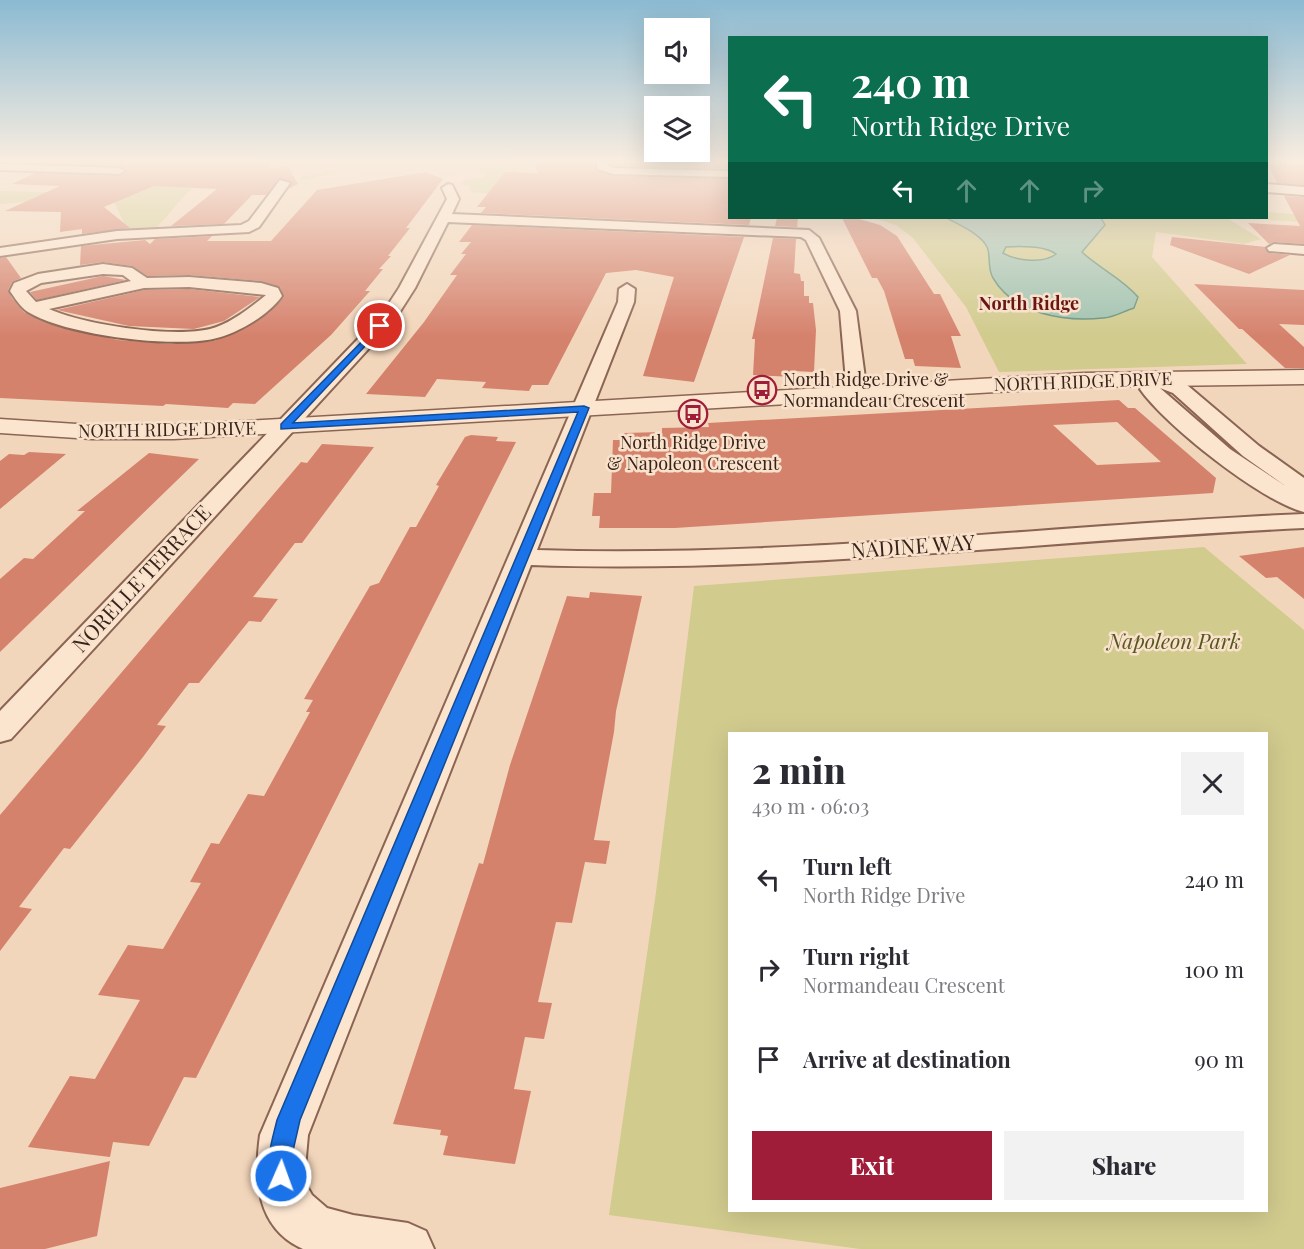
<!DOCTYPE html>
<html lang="en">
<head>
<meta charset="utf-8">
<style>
	body { margin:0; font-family:"Playfair Display",serif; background:#f2f2f3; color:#2b2b33; height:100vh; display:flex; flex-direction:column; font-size:22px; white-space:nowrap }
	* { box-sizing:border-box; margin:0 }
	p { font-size:20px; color:#7c7c81 }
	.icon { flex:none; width:33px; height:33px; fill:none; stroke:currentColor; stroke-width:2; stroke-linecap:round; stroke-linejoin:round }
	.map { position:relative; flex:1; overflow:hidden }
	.sheet { position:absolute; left:728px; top:732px; width:540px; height:480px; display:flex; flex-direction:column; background:#fff; border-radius:0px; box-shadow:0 6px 24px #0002 }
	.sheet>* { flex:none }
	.banner { position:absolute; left:728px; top:36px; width:540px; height:183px; border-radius:0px; box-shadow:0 6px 24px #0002; background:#0b6e4f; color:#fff; overflow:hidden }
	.buttons { position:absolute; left:644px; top:18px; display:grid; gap:12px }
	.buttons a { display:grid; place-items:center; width:66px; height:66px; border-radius:0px; background:#fff; box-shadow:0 6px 24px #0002; font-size:30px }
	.pin { position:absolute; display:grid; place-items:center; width:51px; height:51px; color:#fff; margin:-26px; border:3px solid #fff; border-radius:50%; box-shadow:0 2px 6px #0007 }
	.me { position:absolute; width:66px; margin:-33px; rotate:2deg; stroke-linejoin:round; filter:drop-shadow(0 0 4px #0008) }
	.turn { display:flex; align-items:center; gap:21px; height:126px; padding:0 24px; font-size:27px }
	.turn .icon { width:78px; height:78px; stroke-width:2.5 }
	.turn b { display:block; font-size:42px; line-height:51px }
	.lanes { display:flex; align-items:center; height:57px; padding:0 24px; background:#0003; justify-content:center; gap:30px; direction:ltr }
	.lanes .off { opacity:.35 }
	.round { display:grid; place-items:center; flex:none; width:63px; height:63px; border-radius:0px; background:#f2f2f3 }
	.head { display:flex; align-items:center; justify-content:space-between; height:102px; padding:0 24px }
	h1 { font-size:36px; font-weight:800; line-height:45px }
	.action { display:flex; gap:12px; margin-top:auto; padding:12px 24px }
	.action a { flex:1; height:69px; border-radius:0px; background:#a01d39; color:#fff; font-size:24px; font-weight:800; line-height:69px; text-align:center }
	.action a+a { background:#f2f2f3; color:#2b2b33 }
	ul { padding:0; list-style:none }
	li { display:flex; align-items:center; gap:18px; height:90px; padding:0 24px }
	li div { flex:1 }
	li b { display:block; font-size:22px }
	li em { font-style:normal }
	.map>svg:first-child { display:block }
	.green { fill:#d1cb8e; fill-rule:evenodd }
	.water { fill:#a0c3b1; stroke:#67917d; stroke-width:1.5; fill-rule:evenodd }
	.building { fill:#d5826d; fill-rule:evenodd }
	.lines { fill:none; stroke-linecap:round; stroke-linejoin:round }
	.minor-casing { stroke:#8b6553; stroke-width:4 }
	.tertiary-casing { stroke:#8b6553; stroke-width:3 }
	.minor { fill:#fce5cf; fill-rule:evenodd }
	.tertiary { fill:#fce5cf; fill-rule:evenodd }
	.route { fill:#1a73e8; stroke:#114b97; stroke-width:1.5 }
	.labels { text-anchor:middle; stroke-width:5; stroke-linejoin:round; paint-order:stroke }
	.far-neighbourhood-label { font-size:18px; font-weight:bold; fill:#6a1515; stroke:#f9e2cb }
	.far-poi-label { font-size:18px; fill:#39221a; stroke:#f9e2cb; text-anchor:start }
	.far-street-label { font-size:18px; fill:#39221a; stroke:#f9e2cb }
	.street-label { font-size:21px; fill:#39221a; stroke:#f9e2cb }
	.park-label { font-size:21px; font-style:italic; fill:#55571e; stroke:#f9e2cb }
</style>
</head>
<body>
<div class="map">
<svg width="1304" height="1249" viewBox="0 0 1304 1249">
	<rect width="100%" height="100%" fill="#f2d6bb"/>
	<g class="green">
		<path d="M218,161L527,162L514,176L729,195H507L472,192L469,186L461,184L465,180L483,178L487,172L480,169L368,165L305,180L298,178L352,165C313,163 229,158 197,184C182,196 170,214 156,228L127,229L114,202L49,200L0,204V191L99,194Z"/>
		<path d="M1266,212L1304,215V222L1227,218L1261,239L1244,244L1156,232L1152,257L1247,364L999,372L966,307L913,238L896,225L873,218H1266Z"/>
		<path d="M1204,547L1304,630V1249H860L609,1215L656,892L694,586ZM729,734H1266V1210H729Z"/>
	</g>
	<path class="water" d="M947,218H1101L1105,225L1082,252C1100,269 1122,278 1138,297L1134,308C1124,311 1113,318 1103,318C1064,322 1014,314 993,278C987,268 991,255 987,247C981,234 959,225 947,218ZM1006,247C1021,246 1044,245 1056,254C1044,264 1016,261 1003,253Z"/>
	<g class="building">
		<path d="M65,161H269L270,168L288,166L298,184L288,189L292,182L279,178L266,195H252L224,224L171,226L217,189L154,186L104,207L130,228L82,234V229L60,232L61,212L5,211L60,186L12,184L35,173L119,176L127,172L119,166L59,164Z"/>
		<path d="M534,161H595V170L613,176L729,179V218H751L749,225L481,213L486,207H477L505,172L538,173Z"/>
		<path d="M610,161L729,162V169L614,166Z"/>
		<path d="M1267,162L1304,165V185L1277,183Z"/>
		<path d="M426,172L443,179L406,228H410L388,256H391L379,269H383L365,291H370L331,335L255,404L233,403L228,408L166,404L163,406L0,398V258L6,257L21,278L12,282L8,290L12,298L24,312L44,322L118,340L171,344L214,341L242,330L270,312L284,297L280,287L261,281L189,275L148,276L132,266L103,262L80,265L81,246L145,240L150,244L155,239L212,236L207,241H271L317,190Z"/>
		<path d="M1284,196L1304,197V244L1274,242L1269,244L1248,223L1300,226Z"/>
		<path d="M777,218H798L797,227L775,226Z"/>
		<path d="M842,218H856L880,225L897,236L934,294H940L961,336H951L961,368L915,366L913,359H905L884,291L877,278H872Z"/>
		<path d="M472,225L744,237L694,382L643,376L674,277L636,270L606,273L548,385H532L529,391L482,388L486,382L437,379L425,397L366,394L424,322L457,275H450L466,254H461L471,242H459Z"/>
		<path d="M1172,237L1266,247L1269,253L1290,255L1249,274L1170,245Z"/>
		<path d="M773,238L796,239L794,273L800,274L801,281H804V296H809V303H813L816,330L814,372L793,371L794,377L753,375L755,339H752Z"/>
		<path d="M103,276L126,280L37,300L30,292Z"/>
		<path d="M1194,284L1304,290V325L1279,324L1304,347V368H1285L1242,329H1239Z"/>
		<path d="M189,289L260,297L224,321L194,329L129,326L57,310L144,290Z"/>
		<path d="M1119,400L1128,408H1135L1216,478L1213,493L675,528H599L600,516H592L594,493H611L613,440H624V433L662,432V428L709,427L708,423ZM1117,422L1161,462L1097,465L1053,425Z"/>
		<path d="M471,435L498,437L496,441L516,442L196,1078L184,1077L149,1146L113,1142L110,1157L28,1147L70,1076L95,1079L140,1000L98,995L128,945L163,949L201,883L190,882L211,843L219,844L248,794L264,796L310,712H306L313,700L304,699L370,586L379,583L410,527H416L439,486L436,485L465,437Z"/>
		<path d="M322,444L374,447L302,543H295L253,597L278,599L261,622L249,621L199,683H189L157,725L166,726L143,757L70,849L64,848L19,907L32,909L0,951V815L301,462L307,463Z"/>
		<path d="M29,452L66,454L0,509V461L9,454L24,455Z"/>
		<path d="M149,453L199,459L0,652V579L24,558L33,559L85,511H77Z"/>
		<path d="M1304,547V599L1277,577L1266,578L1239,556Z"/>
		<path d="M590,592L642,596L616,711L614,732L594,840L610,841L606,864L585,862L572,923L556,922L538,1002L552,1003L544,1039L525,1037L514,1089L531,1091L515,1164L443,1155L448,1136L440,1135L441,1130L393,1124L479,863L483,864L510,765L567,596L589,598Z"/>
		<path d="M110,1161L97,1236L45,1249H0V1188Z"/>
	</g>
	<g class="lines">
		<g class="minor-casing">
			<g id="minor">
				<path d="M597,161H608L607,165L614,168L729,171V177L613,174L597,169Z"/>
				<path d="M0,164L119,168L125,171L119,174L0,170Z"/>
				<path d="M280,180L290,183L259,227L249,232L117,239L0,256V248L117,231L241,225L249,221Z"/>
				<path d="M448,184L452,185L459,199L452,214L809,230L819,238L856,311L867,393L864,397H850L847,393L840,311L806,240L801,237L448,222L415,288L394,321L11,739L0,742V711L382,314L399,288L447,199L442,188Z"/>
				<path d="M1266,184L1304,187V195L1266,192Z"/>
				<path d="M1274,244L1304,246V254L1269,251L1267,248Z"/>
				<path d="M103,264L132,268L147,278L189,277L261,283L278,288L282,296C268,316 236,334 213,339C169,348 66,335 28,312C20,307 15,298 10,291L14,283L38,274ZM103,274L123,275L131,281L36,302L26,291L41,283ZM189,287L266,295C250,308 230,324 210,329C173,338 85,325 49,309L144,288Z"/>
				<path d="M627,284L635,289L634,302L537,550C794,558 1048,525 1304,514V528C1046,540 790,574 531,565L308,1135L305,1168L308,1188L312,1195L327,1208L353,1215L408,1223L426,1231L434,1249H303C256,1228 254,1179 260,1135L618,302L619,289Z"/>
				<path d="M1156,372L1187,385L1259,446L1304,478V512C1262,502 1165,425 1140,389L1149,374ZM1160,388L1173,393L1243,456L1284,485L1230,449Z"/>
			</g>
		</g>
		<g class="tertiary-casing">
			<path id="tertiary" d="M1304,370V384L1084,387L174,439H92L0,433V419L92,425H174L1084,373Z"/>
		</g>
		<use href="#minor" class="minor"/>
		<use href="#tertiary" class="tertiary"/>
	</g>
	<linearGradient id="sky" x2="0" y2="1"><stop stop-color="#8bbad2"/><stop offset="0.48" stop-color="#f9ede0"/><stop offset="1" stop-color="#f9ede0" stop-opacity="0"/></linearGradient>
	<rect width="1304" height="336" fill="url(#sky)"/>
	<path class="route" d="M380,323L383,327L293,423L584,406L589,408L300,1120L292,1155V1176L289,1184L281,1188L272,1184C264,1163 272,1141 277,1120L578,412L281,429V424Z"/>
	<defs>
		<g id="bus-ring" transform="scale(1.5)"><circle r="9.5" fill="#f9e2cb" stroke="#a01d39" stroke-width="1.5"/><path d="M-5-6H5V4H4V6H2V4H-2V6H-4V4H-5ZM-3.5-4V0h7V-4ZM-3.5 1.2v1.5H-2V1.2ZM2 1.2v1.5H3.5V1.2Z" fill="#a01d39"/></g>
	</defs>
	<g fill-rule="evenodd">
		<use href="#bus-ring" x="762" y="390"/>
		<use href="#bus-ring" x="693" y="414"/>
	</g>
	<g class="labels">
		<g class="far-neighbourhood-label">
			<text x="1029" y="310">North Ridge</text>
		</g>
		<g class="far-poi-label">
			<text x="783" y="386">North Ridge Drive &amp;<tspan x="783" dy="21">Normandeau Crescent</tspan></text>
			<text x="693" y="449" text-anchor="middle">North Ridge Drive<tspan x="693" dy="21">&amp; Napoleon Crescent</tspan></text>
		</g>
		<g class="far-street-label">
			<text transform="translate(1083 382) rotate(-2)" y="6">NORTH RIDGE DRIVE</text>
			<text transform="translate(167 430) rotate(-1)" y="6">NORTH RIDGE DRIVE</text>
		</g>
		<g class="street-label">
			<text transform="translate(913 547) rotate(-4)" y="7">NADINE WAY</text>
			<text transform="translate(142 579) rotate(-47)" y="7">NORELLE TERRACE</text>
		</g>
		<g class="park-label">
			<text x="1174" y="649">Napoleon Park</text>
		</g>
	</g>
</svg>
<div class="buttons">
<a><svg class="icon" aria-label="sound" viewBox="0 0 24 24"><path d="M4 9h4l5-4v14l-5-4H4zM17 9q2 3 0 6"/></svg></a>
<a><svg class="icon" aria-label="layers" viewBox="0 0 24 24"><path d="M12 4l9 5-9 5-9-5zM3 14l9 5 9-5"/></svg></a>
</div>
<div class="pin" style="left:380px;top:326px;background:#d93025"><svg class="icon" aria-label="arrive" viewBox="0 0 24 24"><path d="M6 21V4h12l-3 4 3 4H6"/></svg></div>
<svg class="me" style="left:281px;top:1176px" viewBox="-20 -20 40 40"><circle r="17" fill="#1a73e8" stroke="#fff" stroke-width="3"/><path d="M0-11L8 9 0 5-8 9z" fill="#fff"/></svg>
<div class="banner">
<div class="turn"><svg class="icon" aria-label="left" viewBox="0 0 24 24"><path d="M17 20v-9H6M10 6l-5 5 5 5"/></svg><div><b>240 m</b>North Ridge Drive</div></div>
<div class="lanes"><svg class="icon" aria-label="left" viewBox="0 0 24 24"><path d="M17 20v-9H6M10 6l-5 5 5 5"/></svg><svg class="icon off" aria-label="ahead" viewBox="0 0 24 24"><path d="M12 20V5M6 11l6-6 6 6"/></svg><svg class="icon off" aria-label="ahead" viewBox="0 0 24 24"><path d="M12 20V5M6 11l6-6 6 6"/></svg><svg class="icon off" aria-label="right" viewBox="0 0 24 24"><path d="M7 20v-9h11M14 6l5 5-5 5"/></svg></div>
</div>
<section class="sheet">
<div class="head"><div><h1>2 min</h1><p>430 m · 06:03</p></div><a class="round"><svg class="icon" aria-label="close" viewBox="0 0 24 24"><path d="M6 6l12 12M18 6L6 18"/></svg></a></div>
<ul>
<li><svg class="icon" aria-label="left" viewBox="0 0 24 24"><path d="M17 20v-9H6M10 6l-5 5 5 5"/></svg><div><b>Turn left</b><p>North Ridge Drive</p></div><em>240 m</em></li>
<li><svg class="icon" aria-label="right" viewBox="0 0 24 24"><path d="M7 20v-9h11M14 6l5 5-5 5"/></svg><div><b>Turn right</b><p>Normandeau Crescent</p></div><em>100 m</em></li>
<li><svg class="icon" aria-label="arrive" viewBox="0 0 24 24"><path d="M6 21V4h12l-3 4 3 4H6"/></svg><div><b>Arrive at destination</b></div><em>90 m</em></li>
</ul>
<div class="action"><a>Exit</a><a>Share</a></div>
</section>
</div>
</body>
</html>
